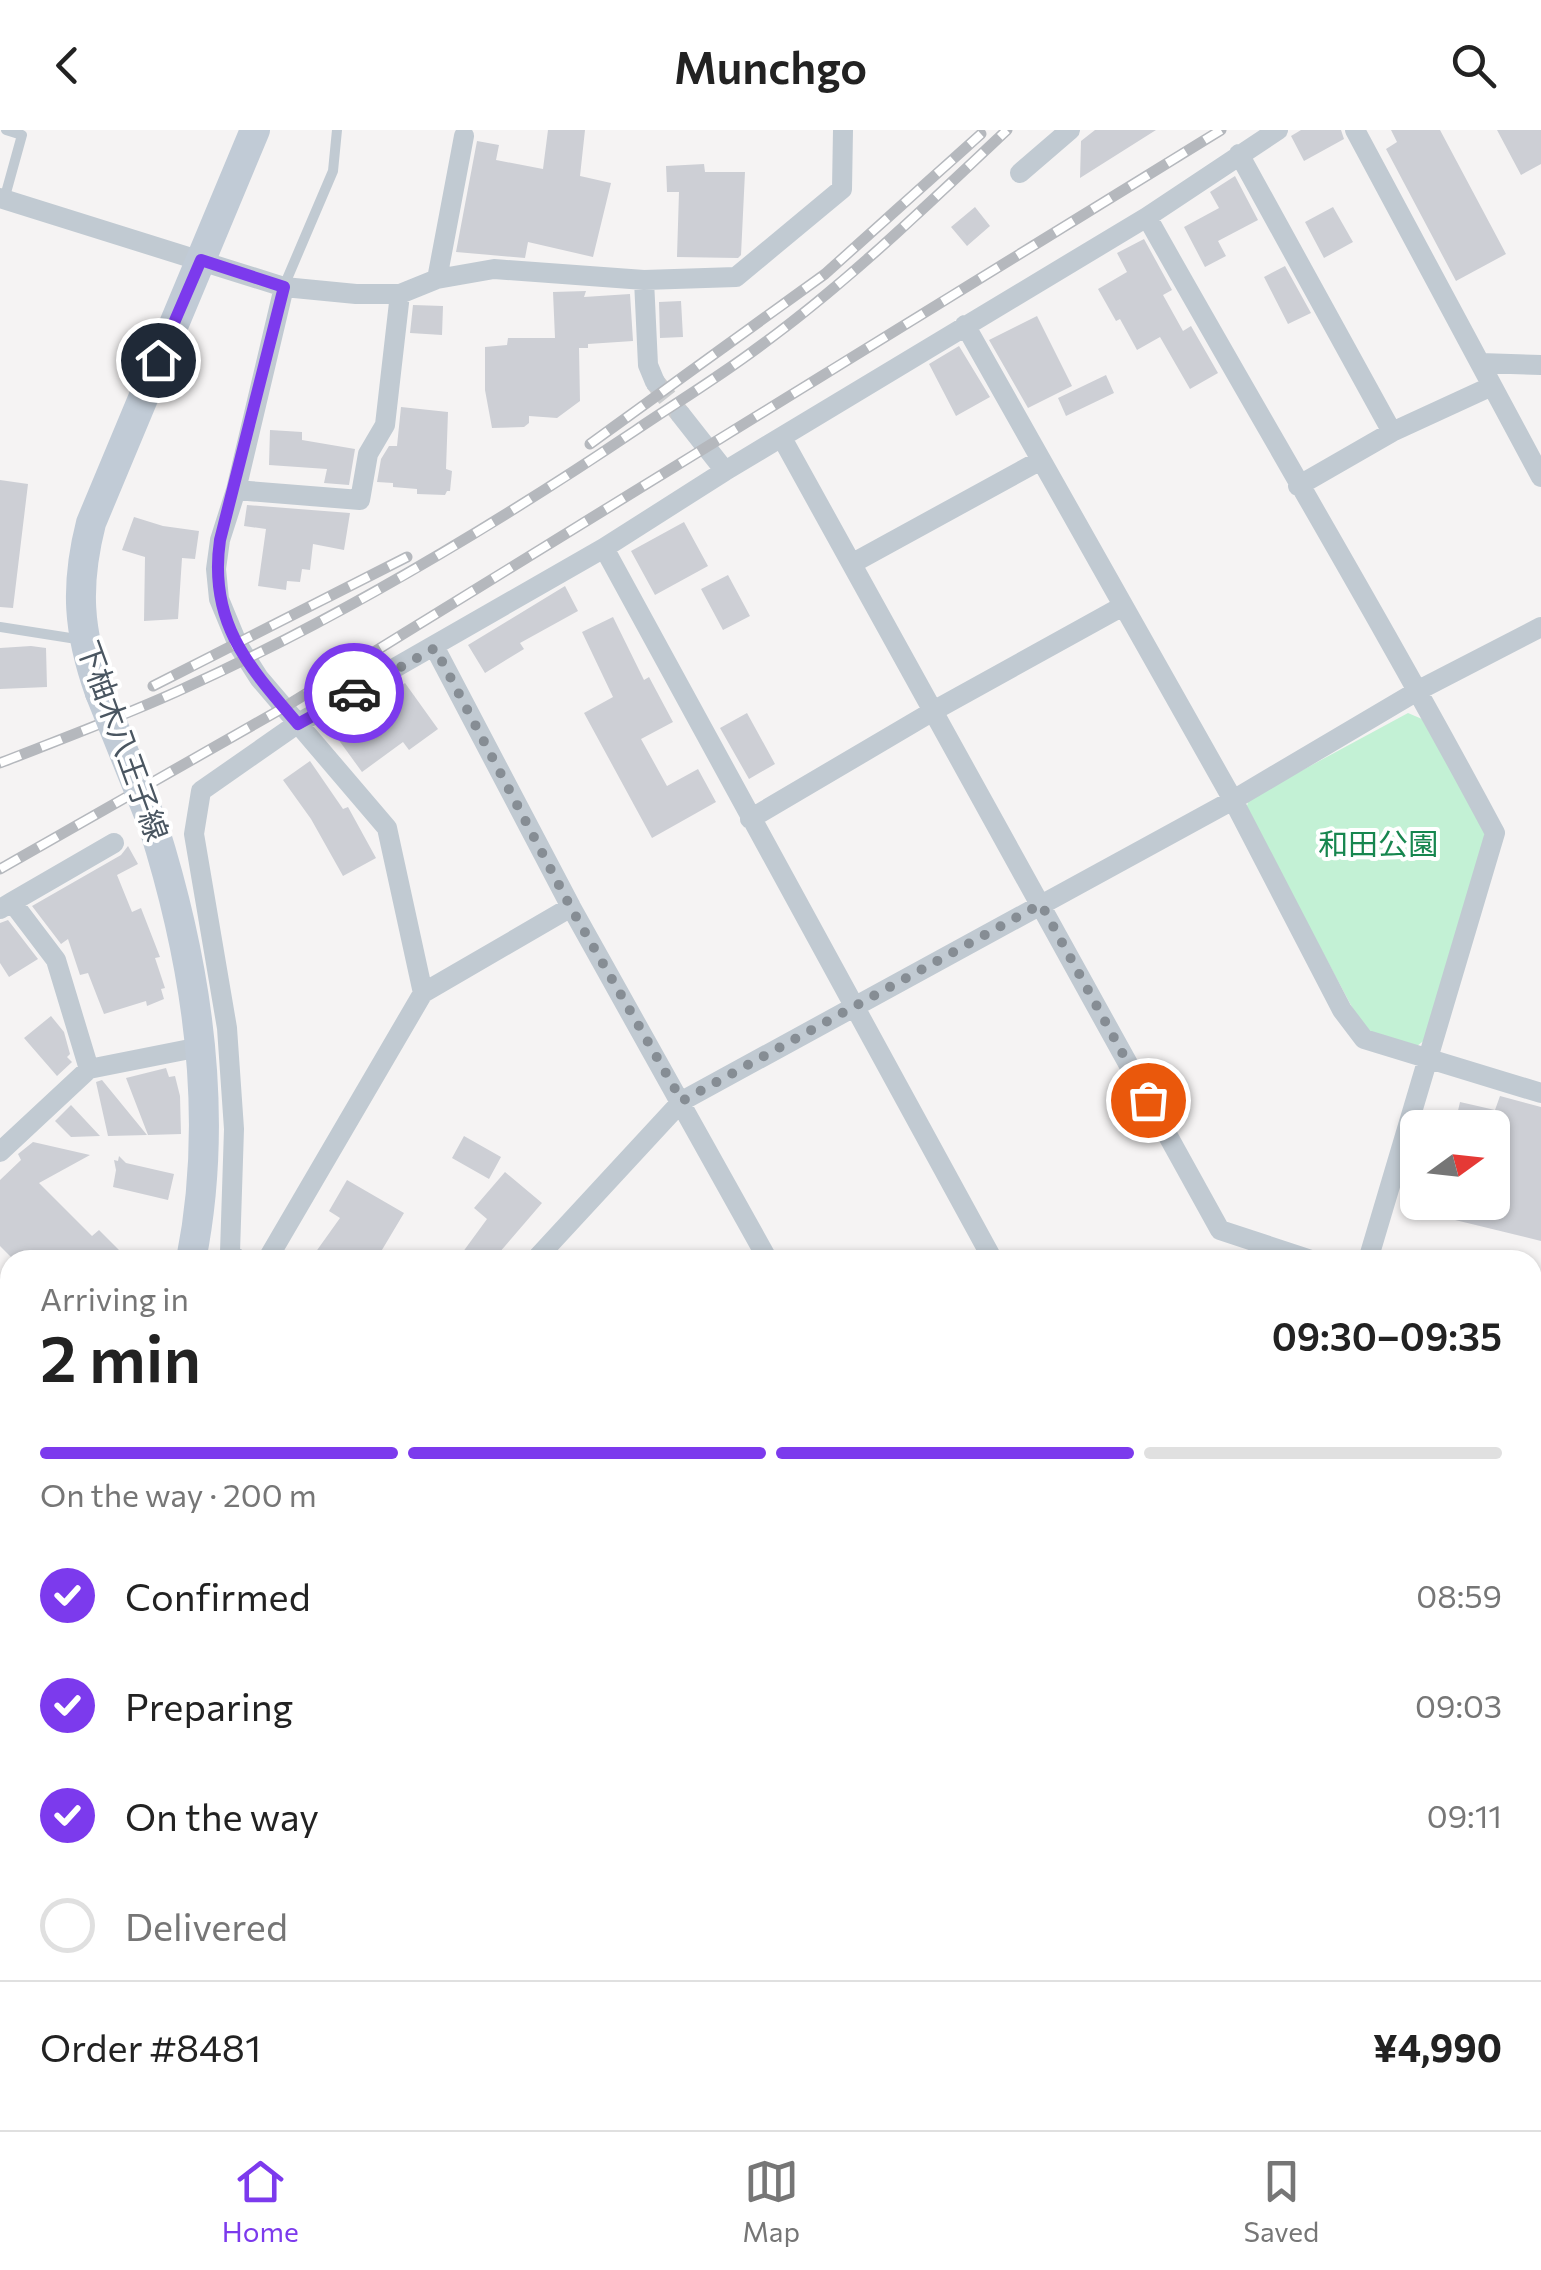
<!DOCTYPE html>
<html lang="en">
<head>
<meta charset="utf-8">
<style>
	:root { --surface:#fff; --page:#f2f2f2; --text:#222; --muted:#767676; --line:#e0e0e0; --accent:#7c3aed }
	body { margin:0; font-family:Commissioner,"Noto Sans JP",sans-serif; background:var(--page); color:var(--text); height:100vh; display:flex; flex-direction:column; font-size:38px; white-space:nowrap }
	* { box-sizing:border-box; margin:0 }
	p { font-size:32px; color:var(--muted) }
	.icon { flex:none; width:55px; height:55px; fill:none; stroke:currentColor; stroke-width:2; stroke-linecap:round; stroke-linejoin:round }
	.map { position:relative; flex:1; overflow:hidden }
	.drawer { position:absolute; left:0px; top:1120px; width:1542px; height:880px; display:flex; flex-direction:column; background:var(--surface); border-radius:30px 30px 0 0; box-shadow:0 2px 8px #0004 }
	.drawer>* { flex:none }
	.needle { width:65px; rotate:75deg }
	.tools { position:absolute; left:1400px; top:980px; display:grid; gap:20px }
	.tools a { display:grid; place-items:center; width:110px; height:110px; border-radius:15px; background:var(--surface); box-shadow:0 2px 8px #0004; font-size:50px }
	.pin { position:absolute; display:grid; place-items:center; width:85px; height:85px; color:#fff; margin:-42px; border:5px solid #fff; border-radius:50%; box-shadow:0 2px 10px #0007 }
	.courier { position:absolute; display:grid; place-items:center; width:100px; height:100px; margin:-50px; border:8px solid #7c3aed; border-radius:50%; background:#fff; color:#222; box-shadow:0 2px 12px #0007 }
	.overview em { font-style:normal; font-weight:600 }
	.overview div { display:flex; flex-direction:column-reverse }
	.overview { display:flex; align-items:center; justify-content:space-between; height:170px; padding:0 40px }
	h1 { font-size:65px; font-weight:600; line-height:75px }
	.bar { display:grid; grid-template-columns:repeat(4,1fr); gap:15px 10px; align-content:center; height:120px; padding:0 40px }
	.bar i { height:12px; border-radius:8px; background:var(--line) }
	.bar .active { background:var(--accent) }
	.bar p { grid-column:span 4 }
	.line { display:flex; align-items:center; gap:25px; padding:0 40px; border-top:2px solid var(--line) }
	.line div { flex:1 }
	ol { padding:0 40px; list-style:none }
	li { display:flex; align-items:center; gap:30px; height:110px }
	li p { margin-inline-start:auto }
	li .icon { padding:10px; border-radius:50%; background:var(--accent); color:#fff; stroke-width:4 }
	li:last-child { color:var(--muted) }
	li i { width:55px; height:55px; border:5px solid var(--line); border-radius:50% }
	header { display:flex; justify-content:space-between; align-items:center; height:130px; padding:0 40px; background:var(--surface); font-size:45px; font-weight:600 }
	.tab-bar { display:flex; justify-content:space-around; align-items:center; height:140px; border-top:2px solid var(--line); background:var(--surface); font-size:28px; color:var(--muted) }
	.tab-bar a { display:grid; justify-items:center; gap:5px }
	.tab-bar .active { color:var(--accent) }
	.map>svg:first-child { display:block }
	.green { fill:#c3f1d5 }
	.building { fill:#cdcfd5 }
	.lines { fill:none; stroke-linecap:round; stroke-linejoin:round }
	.street-tunnel { stroke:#caccce; stroke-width:20; stroke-dasharray:20 10; stroke-linecap:butt }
	.highway-casing { stroke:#7690ad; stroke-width:42 }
	.lane { stroke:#c1cad2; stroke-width:10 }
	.street { stroke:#c1cad2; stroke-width:20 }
	.secondary { stroke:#c1cbd6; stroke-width:30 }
	.highway { stroke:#8ba5c1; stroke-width:40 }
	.rail-casing { stroke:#b5b8bd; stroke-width:11 }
	.rail { stroke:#fff; stroke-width:8; stroke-dasharray:22; stroke-linecap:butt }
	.secondary-bridge { stroke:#c1cbd6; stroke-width:30 }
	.done { stroke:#868d94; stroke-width:10; stroke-dasharray:0 18 }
	.route { stroke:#7c3aed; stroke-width:12 }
	.labels { text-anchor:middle; stroke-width:8; stroke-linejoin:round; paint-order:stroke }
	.street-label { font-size:30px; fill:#4a5661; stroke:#fff }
	.park-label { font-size:30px; fill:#17864f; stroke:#fff }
</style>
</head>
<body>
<header><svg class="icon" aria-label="back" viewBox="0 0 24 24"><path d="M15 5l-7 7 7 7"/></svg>Munchgo<svg class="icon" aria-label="search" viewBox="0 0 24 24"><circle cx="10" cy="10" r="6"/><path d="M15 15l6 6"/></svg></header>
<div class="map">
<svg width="1541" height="2000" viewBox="0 0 1541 2000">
	<rect width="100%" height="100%" fill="#f5f3f3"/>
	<path class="green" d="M1408,583L1422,589L1485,700V709L1426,909L1417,916L1368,907L1246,679L1249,669Z
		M630,1990H831L833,2000H623Z"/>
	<path class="building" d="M548,0H585L580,46L611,53L593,127L528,112L525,128L456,122L477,11L499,15L496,30L543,39Z
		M1095,0H1156L1080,48L1081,11Z
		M1301,0H1341L1344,9L1304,31L1291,6Z
		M1391,0H1440L1506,124L1456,151L1386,19L1397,12Z
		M1497,0H1541V34L1521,45Z
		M704,34L705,42H745L741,125L738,128L677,127L679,62H667L666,36Z
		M1235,46L1258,90L1218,111L1226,126L1205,137L1184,97L1219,78L1210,62Z
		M975,77L990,96L967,116L951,97Z
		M1333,77L1353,112L1324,128L1305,92Z
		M1144,109L1172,160L1163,165L1183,201L1191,196L1218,243L1190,259L1160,207L1137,220L1120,189L1116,191L1098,159L1127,142L1117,123Z
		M1285,136L1311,183L1288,194L1264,147Z
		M586,161L584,167L630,164L633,211L588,214V218H579L580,271L557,288L529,286V293L524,297L492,298L485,260V217L507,215L508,208H555L553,162Z
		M681,171L683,207L660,208L659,172Z
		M413,175L443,176L442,205L410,203Z
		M1037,186L1072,256L1028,278L989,210Z
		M959,216L990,267L956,286L929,234Z
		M1106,245L1114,263L1066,286L1058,268Z
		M401,277L448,282L446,339L452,341L450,361H447L445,365L417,364V359L393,357V353L377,352L381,329L389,316H397Z
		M270,300L302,302V310L355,319L349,355L324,353L327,339L269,335Z
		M0,350L28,354L13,478L0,477Z
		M247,375L350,383L344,420L313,414L310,440L302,439L300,452L287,451L286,460L258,456L266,399L244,396Z
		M134,387L163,396L199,401L195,429L182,428L178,489L144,491L145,427L122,420Z
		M684,392L708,436L655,465L631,421Z
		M728,445L750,486L723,500L701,459Z
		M565,456L578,481L520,513L524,519L485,543L468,515Z
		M613,487L644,550L649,547L673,592L641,609L667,656L698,639L716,672L652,708L584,583L613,567L582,502Z
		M31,516L46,518L47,557L0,559V518Z
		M405,553L438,599L409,620L403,612L362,642L330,598L356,579L361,585Z
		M747,583L775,634L749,649L720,598Z
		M310,631L343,679L348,677L376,728L343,746L311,689L283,650Z
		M128,716L138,734L117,745L132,782L141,778L160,827L155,828L165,858L161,859L164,869L147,876L146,871L104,884L88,843L80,845L68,809L61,814L32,776L121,725Z
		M8,790L38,829L9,847L0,833V793Z
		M51,886L64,902L70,924L67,927L72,932L57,946L24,908Z
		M166,938L169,947L175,946L180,966L181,1004L148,1005L126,948Z
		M102,950L147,1005L108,1006L96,952Z
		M1500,966L1541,977V1111L1414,1080L1415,1072H1492V998H1454L1460,972L1495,980Z
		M71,975L100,1006L71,1007L55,991Z
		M464,1006L501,1027L489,1049L452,1028Z
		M33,1012L90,1025L39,1053L92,1106L99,1100L129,1130H14L0,1116V1050L21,1030L18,1024Z
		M119,1026L126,1033L174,1044L168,1070L113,1057L116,1040L114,1030L118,1031Z
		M505,1042L542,1073L493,1130H457L487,1089L474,1078Z
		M347,1050L404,1083L376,1130H310L340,1088L329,1081Z"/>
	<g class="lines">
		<path class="street-tunnel" d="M655,252L681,285"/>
		<defs>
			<path id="highway" d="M1532,1454L1541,1457
				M1532,1494L1541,1497
				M0,1834L10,1830
				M0,1879L10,1874"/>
		</defs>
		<use href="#highway" class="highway-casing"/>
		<path class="lane" d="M4,70L22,5L6,0
			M284,156L333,41L337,0
			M0,497L83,510"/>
		<path class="street" d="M1355,0L1541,347
			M1239,24L1392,302
			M1020,43L1070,0
			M0,68L284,157L356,164H400L437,149L494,139L644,150L736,147L842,59L843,0
			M1147,87C1262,292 1384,495 1495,703L1368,1130
			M437,149L464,6
			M644,150L648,235L655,252
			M284,157L236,360L220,410L216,439L219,469L238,515L259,548L387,698L423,863
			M965,195L1233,670L1342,880L1364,909L1541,963
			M1480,233L1541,235
			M681,285L725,341
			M782,308L1220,1100L1311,1130
			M1298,356L1392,302L1492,256
			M236,360L360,370L368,324L385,295L400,164
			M604,418L993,1130
			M853,433L1041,330
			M435,518L571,777L768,1130
			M750,689L935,580L1123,476
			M12,772L114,713
			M0,779L12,772L56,830L89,939
			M0,1022L89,939L200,917
			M238,1130L230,1122L234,999L227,898L194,704L201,661L297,594L604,418L725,341L1147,87L1278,0
			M267,1130L423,863L571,777
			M535,1130L682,971L1233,670L1419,560L1541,497
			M0,1166L10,1184
			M1532,1220L1541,1190
			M0,1352L10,1368
			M0,1790L10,1809
			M1532,1914L1541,1886
			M64,1990L66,2000
			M610,1990L612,2000
			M841,1990L843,2000
			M1066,1990L1068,2000
			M1226,1990L1279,2000
			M1326,2000L1328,1990
			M1507,2000L1510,1990"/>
		<path class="secondary" d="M100,563C78,501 75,456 91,393L255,0
			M153,695C197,834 220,985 191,1130
			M0,1465L10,1452
			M294,1990L296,2000
			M354,1990L357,2000"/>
		<use href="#highway" class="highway"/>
		<defs>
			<path id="rail" d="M590,314L825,144L981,4
				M153,556L407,427
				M0,633C59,610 118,588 176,562C337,490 490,398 636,300C676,273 717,248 756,219C846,154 926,76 1007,0
				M0,739L283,578L1221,0
				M1532,1449L1541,1419
				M1532,1505L1541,1477
				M1387,2000L1390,1990"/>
		</defs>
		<use href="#rail" class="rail-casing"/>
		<use href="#rail" class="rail"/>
		<path class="secondary-bridge" d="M100,563L153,695"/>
	</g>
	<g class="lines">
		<path class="done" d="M354,563L435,518L571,778L682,971L1041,774L1148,970"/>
		<path class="route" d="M158,230L201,130L284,157L220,410C208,492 248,536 298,594L354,563"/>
	</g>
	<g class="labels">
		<g class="street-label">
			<text transform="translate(122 611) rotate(70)" y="10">下柚木八王子線</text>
		</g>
		<g class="park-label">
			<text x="1378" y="725">和田公園</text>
		</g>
	</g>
</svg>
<div class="tools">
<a><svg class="needle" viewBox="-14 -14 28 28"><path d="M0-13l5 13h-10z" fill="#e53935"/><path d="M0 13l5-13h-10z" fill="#767676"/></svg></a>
</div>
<div class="pin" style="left:1148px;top:970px;background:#ea580c"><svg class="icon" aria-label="bag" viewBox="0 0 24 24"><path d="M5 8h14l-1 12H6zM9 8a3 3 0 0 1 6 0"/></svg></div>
<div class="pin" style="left:158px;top:230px;background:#1f2937"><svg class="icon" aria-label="home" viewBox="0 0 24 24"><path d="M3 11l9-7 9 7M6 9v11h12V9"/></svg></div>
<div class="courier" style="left:354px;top:563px"><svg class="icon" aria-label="car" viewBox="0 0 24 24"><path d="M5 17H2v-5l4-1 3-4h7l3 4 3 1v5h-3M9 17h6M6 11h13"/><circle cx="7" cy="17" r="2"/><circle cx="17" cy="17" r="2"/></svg></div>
<section class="drawer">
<div class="overview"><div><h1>2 min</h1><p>Arriving in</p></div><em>09:30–09:35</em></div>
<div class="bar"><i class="active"></i><i class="active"></i><i class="active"></i><i></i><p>On the way · 200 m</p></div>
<ol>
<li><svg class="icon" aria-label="check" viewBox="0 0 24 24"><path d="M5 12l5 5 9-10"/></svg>Confirmed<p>08:59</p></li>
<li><svg class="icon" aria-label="check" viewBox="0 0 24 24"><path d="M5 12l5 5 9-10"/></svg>Preparing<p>09:03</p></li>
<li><svg class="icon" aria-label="check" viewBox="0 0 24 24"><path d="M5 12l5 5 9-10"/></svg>On the way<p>09:11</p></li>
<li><i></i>Delivered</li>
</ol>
<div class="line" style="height:130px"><div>Order #8481</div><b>¥4,990</b></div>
</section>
</div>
<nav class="tab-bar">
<a class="active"><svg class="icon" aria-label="home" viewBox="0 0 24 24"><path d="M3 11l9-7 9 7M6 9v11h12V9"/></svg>Home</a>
<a><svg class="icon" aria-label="map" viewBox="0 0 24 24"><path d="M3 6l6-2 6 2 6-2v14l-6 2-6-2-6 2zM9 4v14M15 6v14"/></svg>Map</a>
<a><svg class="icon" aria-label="saved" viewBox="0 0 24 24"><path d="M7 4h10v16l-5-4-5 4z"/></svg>Saved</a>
</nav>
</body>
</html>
